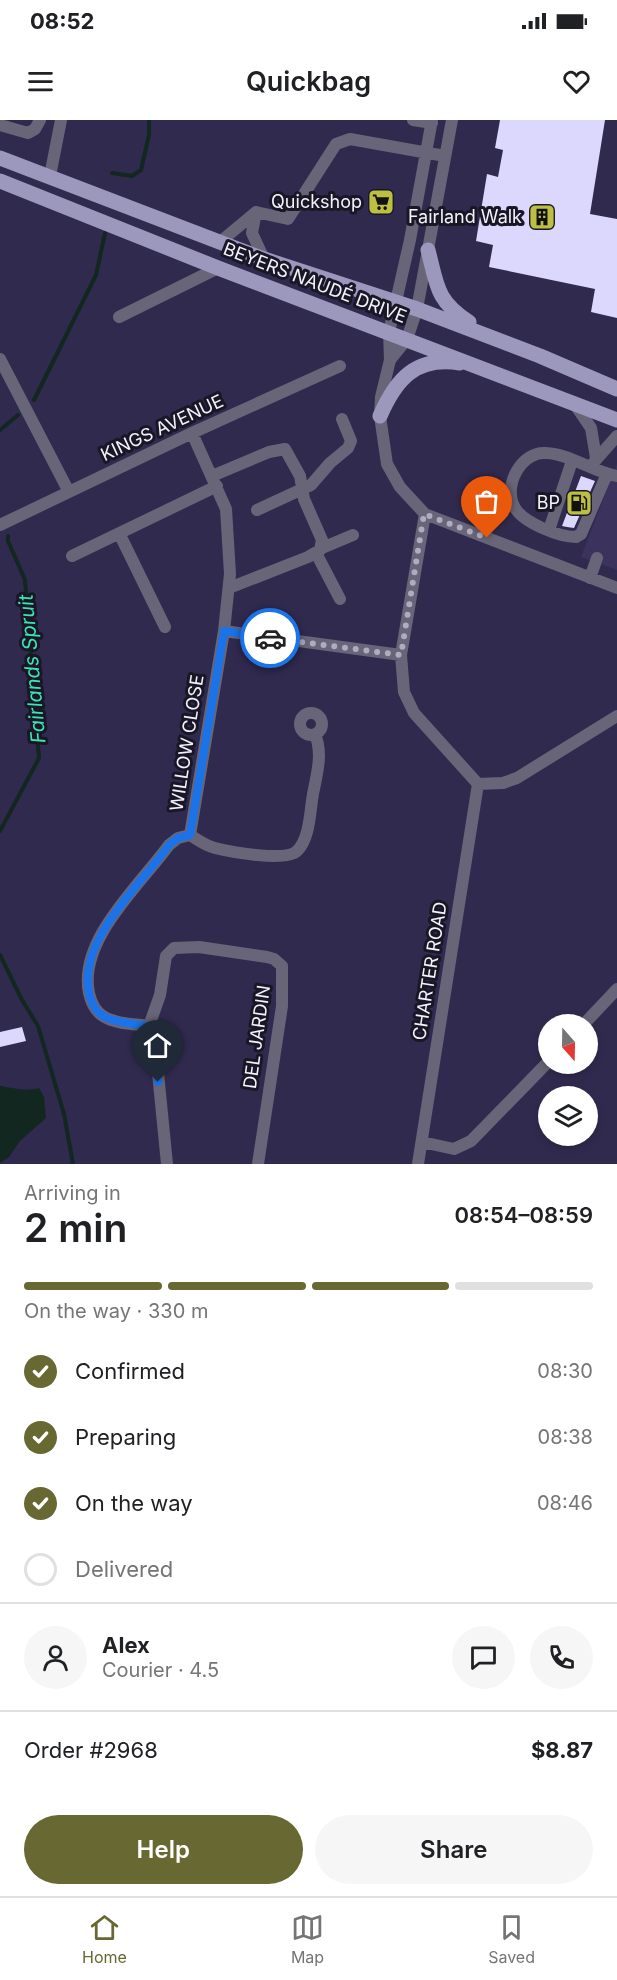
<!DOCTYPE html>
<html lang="en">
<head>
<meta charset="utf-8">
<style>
	:root { --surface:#fff; --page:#f6f6f6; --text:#202124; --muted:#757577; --line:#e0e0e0; --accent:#676832 }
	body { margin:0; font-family:Inter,sans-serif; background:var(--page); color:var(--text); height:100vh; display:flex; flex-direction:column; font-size:22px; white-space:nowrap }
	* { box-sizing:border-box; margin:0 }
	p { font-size:20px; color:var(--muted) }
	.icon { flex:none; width:33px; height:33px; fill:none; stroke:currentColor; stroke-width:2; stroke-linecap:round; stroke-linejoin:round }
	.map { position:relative; height:1044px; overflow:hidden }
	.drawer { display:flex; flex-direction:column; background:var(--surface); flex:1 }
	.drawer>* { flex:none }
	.needle { width:39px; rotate:160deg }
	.buttons { position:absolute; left:538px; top:894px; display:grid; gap:12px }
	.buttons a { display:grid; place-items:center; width:60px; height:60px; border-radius:50%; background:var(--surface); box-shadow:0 3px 9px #0003; font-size:30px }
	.pin { position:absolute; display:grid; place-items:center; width:51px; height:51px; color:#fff; margin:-62px -26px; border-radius:50% 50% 50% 0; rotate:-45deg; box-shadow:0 0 6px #0007 }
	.pin .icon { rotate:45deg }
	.courier { position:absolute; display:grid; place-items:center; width:60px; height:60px; margin:-30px; border:4px solid #1a73e8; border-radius:50%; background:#fff; color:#222; box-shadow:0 2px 8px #0007 }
	.summary em { font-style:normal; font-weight:600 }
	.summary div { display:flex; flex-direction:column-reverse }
	.summary { display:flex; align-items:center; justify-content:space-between; height:102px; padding:0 24px }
	h1 { font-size:39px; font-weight:600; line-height:45px }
	.bar { display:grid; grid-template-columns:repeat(4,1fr); gap:9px 6px; align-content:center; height:72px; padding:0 24px }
	.bar i { height:8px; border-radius:4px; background:var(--line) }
	.bar .current { background:var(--accent) }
	.bar p { grid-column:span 4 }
	.line { display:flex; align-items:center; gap:15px; padding:0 24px; border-top:2px solid var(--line) }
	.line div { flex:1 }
	.round { display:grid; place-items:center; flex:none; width:63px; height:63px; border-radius:32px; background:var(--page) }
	ol { padding:0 24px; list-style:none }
	li { display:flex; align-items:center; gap:18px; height:66px }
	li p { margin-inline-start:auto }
	li .icon { padding:6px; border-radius:50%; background:var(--accent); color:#fff; stroke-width:4 }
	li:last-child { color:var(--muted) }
	li i { width:33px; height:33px; border:3px solid var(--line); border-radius:50% }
	.action { display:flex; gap:12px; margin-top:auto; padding:12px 24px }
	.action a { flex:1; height:69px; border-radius:36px; background:var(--accent); color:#fff; font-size:24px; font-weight:600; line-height:69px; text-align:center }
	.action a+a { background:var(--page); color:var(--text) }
	.status { display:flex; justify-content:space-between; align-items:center; height:42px; padding:0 30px; background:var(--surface); direction:ltr }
	.status svg { height:16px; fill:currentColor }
	header { display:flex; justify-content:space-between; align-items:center; height:78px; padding:0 24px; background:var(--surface); font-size:27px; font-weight:600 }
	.dock { display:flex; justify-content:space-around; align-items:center; height:84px; border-top:2px solid var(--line); background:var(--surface); font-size:16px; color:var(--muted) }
	.dock a { display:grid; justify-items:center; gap:3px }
	.dock .current { color:var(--accent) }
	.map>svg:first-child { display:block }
	.built { fill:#3b335d }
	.water { fill:#11271f }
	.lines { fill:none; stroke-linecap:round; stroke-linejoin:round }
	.stream { stroke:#11271f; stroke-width:4 }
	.building { fill:#dbd7fd }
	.minor { stroke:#676577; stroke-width:12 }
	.major { stroke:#9c98bd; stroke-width:15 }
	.done { stroke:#afacbf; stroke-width:6; stroke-dasharray:0 10.8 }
	.route { stroke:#1a73e8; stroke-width:8 }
	.labels { text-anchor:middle; stroke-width:6; stroke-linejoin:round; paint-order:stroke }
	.poi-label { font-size:18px; fill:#f3f2fb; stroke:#191626; text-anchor:end }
	.street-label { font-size:18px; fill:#f3f2fb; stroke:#191626 }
	.water-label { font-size:20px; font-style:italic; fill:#3be4b7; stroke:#191626 }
</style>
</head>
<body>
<div class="status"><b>08:52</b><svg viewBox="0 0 49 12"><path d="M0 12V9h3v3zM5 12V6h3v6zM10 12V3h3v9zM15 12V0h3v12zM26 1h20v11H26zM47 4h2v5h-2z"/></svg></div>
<header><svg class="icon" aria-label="menu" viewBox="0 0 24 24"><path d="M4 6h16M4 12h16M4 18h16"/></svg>Quickbag<svg class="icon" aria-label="heart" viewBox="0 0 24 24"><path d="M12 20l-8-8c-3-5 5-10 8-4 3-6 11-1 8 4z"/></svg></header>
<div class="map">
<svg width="617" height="1044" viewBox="0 0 617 1044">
	<rect width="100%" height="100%" fill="#312a4f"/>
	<path class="built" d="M617,344V450L581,437Z"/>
	<path class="water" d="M0,966C14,968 25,972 39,968L44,977L46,998L20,1021L9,1037L0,1043Z"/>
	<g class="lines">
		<path class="stream" d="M112,53L132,56L141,50L149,15V0
			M34,280L96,155L105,113
			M0,310L18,295
			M0,711L39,638L25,460L8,421V416
			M0,835L22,880L38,906L64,994L73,1044"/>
	</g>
	<path class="building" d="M500,0H605L590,94L617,99V198L591,192L595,169L489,147L493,125L476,121L487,54L498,57L503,30L495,28Z
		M581,356L595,361L574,408L567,407L562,406Z
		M22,907L26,921L0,927V912Z"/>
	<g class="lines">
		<path class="minor" d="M413,0L432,3
			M432,0L410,120L389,212L390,240L381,277L380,296L387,344L400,367L425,394L617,468
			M0,5L28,13L35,9L40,0
			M50,56L61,0
			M256,92L252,113L264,139
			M220,122L256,92L288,99L336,24L350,19L445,36
			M119,197L218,148
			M0,239L69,372
			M390,240L407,219L417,189L452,0
			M576,286L591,308L596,338
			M594,342L617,316
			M607,354L581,414L576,417C559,417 524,403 515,388C502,367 521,331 546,333C570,334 593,352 617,356
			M212,356L269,332L285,329L300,356L304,379L322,420L320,430L308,437L229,468
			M257,390L311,365L330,343L348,328L351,321L342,299
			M425,394L401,535L404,572L414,593L478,664
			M0,405L192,313L340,246
			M549,410L572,341
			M120,415L165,507
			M322,428L353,415
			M316,433L340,479
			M72,436L217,366
			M590,458L597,438
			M224,511L401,535
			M300 604a11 11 0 1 1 22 0a11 11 0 1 1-22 0Z
			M478,664L503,663L517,658L617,596
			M190,715L224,511L230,454L226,389L192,313
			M190,715C198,720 206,726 215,728C231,732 286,742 297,731C310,719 310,690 313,674C317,653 323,634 315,614
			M584,904L617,869
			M149,906L160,875L166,836L174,828L199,827L267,837L274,839L282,846V886L258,1044
			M149,906C135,904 115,904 103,896C95,891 91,882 89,873C78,820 140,765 169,725L178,718L190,715
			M149,906L157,943L167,1044
			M422,1022L454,1029L471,1021L549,941
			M418,1044L478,664"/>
		<path class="major" d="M0,38L264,139L417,189L540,236L617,269
			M0,61L218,148L617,300
			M428,130C437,165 436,181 469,202
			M380,296C396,259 416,236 460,243"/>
	</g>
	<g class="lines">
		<path class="done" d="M270,518L401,535L424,394L487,418"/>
		<path class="route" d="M158,962L157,943L149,906C135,904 116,903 103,896C95,891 91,882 89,873C78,819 141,765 169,725L178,718L190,715L224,511L270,518"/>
	</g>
	<defs>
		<symbol id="supermarket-square" viewBox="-11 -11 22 22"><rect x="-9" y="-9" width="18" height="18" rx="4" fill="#bdbf43" stroke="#191626"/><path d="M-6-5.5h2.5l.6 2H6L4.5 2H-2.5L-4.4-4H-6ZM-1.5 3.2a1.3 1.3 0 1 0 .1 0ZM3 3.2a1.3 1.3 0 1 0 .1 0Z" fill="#111"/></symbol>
		<symbol id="building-square" viewBox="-11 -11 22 22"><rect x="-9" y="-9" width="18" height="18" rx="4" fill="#bdbf43" stroke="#191626"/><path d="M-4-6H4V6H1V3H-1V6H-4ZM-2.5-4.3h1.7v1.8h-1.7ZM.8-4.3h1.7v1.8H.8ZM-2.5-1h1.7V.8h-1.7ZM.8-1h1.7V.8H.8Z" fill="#111"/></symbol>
		<symbol id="fuel-square" viewBox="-11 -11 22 22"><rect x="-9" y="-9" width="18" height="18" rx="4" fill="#bdbf43" stroke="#191626"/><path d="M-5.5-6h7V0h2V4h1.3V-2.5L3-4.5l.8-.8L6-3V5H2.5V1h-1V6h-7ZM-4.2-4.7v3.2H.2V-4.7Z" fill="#111"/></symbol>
	</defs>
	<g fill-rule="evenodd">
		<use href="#supermarket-square" x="366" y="67" width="30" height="30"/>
		<use href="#building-square" x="527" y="82" width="30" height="30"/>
		<use href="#fuel-square" x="564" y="368" width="30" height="30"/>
	</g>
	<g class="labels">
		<g class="poi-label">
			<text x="362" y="88">Quickshop</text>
			<text x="522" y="103">Fairland Walk</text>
			<text x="560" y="389">BP</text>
		</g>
		<g class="street-label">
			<text transform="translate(315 163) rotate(21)" y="6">BEYERS NAUDÉ DRIVE</text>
			<text transform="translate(162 308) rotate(-25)" y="6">KINGS AVENUE</text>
			<text transform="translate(187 623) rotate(-81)" y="6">WILLOW CLOSE</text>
			<text transform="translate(430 851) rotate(-81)" y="6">CHARTER ROAD</text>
			<text transform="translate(257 917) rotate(-82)" y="6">DEL JARDIN</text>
		</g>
		<g class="water-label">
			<text transform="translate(32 549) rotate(-95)" y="7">Fairlands Spruit</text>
		</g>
	</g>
</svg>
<div class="buttons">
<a><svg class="needle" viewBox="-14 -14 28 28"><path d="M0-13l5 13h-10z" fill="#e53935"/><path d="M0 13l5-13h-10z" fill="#757577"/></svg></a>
<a><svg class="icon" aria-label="layers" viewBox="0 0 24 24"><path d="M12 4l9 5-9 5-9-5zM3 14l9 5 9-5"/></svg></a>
</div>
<div class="pin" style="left:487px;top:418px;background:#ea580c"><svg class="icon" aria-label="bag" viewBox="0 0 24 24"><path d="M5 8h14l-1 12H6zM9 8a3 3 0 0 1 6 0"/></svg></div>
<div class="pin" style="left:158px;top:962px;background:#1f2937"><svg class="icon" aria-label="home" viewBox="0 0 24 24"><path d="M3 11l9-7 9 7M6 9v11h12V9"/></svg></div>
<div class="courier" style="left:270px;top:518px"><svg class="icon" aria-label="car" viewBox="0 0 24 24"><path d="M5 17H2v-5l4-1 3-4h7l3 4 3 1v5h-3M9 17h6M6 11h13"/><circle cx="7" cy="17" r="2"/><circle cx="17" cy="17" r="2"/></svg></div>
</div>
<section class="drawer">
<div class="summary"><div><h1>2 min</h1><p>Arriving in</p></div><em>08:54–08:59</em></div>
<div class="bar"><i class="current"></i><i class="current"></i><i class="current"></i><i></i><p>On the way · 330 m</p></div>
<ol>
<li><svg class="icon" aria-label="check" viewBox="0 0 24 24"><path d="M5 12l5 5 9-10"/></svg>Confirmed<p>08:30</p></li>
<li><svg class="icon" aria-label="check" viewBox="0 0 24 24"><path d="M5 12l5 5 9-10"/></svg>Preparing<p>08:38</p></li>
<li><svg class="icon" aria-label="check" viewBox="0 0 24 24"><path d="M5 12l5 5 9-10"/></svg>On the way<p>08:46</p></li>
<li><i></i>Delivered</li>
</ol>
<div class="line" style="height:108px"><a class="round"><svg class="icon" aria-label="person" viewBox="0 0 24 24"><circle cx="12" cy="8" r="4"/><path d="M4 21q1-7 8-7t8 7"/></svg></a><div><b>Alex</b><p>Courier · 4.5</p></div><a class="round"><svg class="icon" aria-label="chat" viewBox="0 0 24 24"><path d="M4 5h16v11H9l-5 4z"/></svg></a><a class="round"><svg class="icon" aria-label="phone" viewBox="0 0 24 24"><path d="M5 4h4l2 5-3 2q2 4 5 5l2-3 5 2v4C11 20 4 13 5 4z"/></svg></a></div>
<div class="line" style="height:78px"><div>Order #2968</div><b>$8.87</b></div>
<div class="action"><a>Help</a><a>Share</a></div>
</section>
<nav class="dock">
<a class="current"><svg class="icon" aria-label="home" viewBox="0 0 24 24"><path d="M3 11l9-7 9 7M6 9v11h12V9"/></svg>Home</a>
<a><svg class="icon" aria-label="map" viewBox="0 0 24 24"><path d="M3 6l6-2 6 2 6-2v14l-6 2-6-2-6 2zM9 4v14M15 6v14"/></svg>Map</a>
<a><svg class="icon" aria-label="saved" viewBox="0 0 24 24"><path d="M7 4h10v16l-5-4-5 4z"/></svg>Saved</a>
</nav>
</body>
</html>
